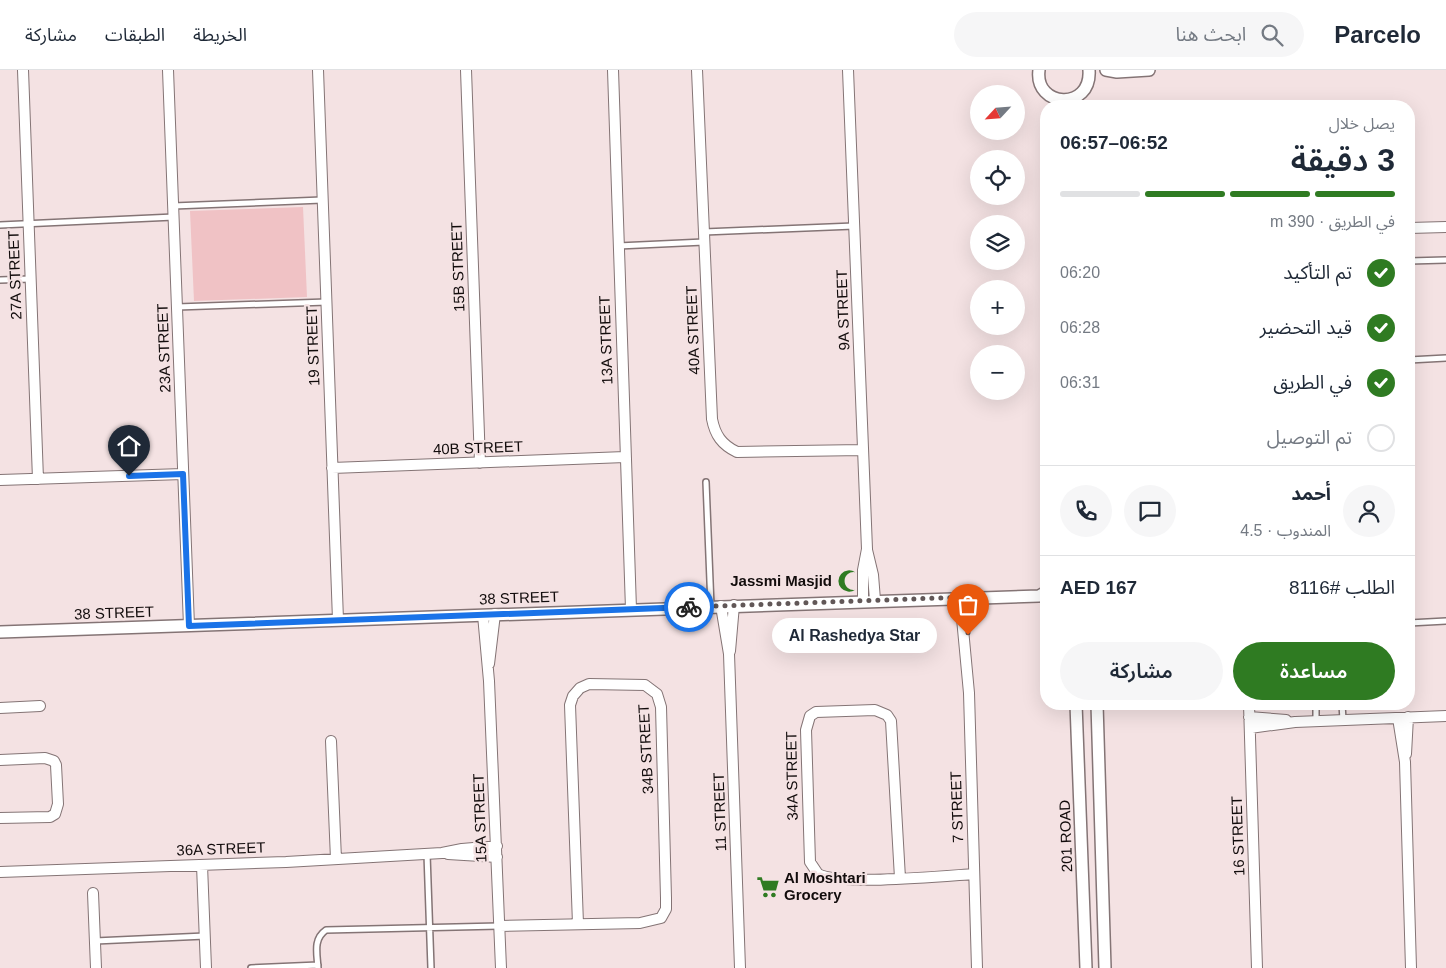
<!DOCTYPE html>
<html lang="ar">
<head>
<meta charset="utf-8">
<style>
	:root { --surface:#fff; --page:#f6f6f7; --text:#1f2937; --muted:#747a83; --line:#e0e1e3; --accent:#2f7b22 }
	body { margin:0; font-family:Arial,"Noto Sans Arabic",sans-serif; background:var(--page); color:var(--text); direction:rtl; height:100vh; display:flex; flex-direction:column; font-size:19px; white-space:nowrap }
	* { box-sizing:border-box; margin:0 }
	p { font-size:16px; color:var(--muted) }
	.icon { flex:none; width:28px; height:28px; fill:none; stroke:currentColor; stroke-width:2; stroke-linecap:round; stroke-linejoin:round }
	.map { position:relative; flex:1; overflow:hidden; direction:ltr }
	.sheet { position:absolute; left:1040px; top:30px; width:375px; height:610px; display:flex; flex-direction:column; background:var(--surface); border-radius:20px; box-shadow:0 5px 20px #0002; direction:rtl }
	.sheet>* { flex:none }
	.needle { width:32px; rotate:244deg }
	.fabs { position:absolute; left:970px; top:15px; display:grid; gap:10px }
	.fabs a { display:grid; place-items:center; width:55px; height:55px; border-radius:50%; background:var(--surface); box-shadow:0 5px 20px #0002; font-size:25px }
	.pin { position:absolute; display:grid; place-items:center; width:42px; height:42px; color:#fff; margin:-51px -21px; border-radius:50% 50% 50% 0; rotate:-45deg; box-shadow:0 0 5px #0007 }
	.pin .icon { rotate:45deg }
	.courier { position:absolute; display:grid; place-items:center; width:50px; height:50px; margin:-25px; border:4px solid #1a73e8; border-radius:50%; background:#fff; color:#222; box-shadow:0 1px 6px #0007 }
	.bubble { position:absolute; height:35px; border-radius:18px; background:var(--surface); box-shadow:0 5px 20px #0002; font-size:16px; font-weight:600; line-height:35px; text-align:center; direction:rtl }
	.overview em { font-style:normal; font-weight:600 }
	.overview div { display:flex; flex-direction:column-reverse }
	.overview { display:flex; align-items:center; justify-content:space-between; height:85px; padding:0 20px }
	h1 { font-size:32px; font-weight:600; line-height:38px }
	.bar { display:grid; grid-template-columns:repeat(4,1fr); gap:8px 5px; align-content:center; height:60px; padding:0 20px }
	.bar i { height:6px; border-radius:4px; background:var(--line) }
	.bar .active { background:var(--accent) }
	.bar p { grid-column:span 4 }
	.line { display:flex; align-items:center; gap:12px; padding:0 20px; border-top:1px solid var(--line) }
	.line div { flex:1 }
	.round { display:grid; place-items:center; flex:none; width:52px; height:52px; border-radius:26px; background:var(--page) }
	ol { padding:0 20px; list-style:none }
	li { display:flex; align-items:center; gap:15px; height:55px }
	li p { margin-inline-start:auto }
	li .icon { padding:5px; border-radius:50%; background:var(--accent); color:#fff; stroke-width:4 }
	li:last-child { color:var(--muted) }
	li i { width:28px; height:28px; border:2px solid var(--line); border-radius:50% }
	.cta { display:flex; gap:10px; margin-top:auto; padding:10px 20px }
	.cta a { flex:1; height:58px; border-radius:30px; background:var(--accent); color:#fff; font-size:20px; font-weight:600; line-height:58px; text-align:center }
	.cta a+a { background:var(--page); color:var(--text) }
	header { display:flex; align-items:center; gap:30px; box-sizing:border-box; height:70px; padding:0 25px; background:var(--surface); border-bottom:1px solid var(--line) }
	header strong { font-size:24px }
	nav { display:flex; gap:28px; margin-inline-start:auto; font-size:18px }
	.search { width:350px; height:45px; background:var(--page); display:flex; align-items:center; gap:12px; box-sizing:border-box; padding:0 18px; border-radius:28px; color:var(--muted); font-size:19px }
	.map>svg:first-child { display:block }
	.green { fill:#f0c2c5 }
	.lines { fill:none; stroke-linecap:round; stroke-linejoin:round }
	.service-casing { stroke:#847475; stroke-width:8 }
	.minor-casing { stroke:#847475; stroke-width:12 }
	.tertiary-casing { stroke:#847475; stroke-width:14 }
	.service { stroke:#fff; stroke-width:5 }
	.minor { stroke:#fff; stroke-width:10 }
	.tertiary { stroke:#fff; stroke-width:11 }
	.done { stroke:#615757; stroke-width:5; stroke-dasharray:0 9 }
	.route { stroke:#1a73e8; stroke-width:6 }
	.labels { text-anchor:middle; stroke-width:5; stroke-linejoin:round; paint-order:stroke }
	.street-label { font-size:15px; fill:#120c0c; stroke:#f4e2e3 }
	.poi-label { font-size:15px; font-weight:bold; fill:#120c0c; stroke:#f4e2e3; text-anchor:end }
</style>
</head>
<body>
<header>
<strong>Parcelo</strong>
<div class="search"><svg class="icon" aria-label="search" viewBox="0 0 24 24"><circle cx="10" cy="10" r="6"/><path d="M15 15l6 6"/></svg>ابحث هنا</div>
<nav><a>الخريطة</a><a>الطبقات</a><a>مشاركة</a></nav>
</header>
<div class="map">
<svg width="1446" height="898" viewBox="0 0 1446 898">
	<rect width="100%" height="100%" fill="#f4e2e3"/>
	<path class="green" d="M303,137L307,227L194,231L190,141Z"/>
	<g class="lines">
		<defs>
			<path id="service" d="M173,136L322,130
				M0,155L174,147
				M704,162L854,156
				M618,176L704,172
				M1409,191L1446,190
				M0,210L30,209
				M177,237L327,232
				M1409,290L1446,288
				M706,412L711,536
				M1409,553L1446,551
				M1316,634V651
				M1342,634L1343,650
				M427,784L431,898
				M95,871L205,866
				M251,898L318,895
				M318,898C317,883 313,869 326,860L499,856"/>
			<path id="minor" d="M23,0L38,409
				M168,0L189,556
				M318,0L338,550
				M466,0L480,393
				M613,0L631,539
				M697,0L712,349C715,365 722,375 737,382L863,380
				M848,0L867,479L863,500V531
				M1409,158L1446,157
				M332,398L625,387
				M0,410L183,404
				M867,480L873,505L875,530
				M960,527L969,623L977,898
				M968,527L969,554
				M721,536L729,584L740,898
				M483,545L489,611L501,898
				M730,581L734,535
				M489,594L495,544
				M1249,634L1257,898
				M0,638L40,636
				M1249,647L1286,650
				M1398,648L1405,692L1411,898
				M1250,658L1295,652L1446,646
				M331,671L336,789
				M1406,684L1408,647
				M0,690L45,688L54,691L56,695L58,734L55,744L50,747L0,748
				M448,784L497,787
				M202,795L206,898
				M0,802L286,792L442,783L462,779L497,776
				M900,808L891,651L887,645L875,640L816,642L810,646L806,660L810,792L818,804C840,816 944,806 974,804
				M93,823L96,898
				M500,856L640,853L661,848L666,839V828L661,637L657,624L645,615L589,614L580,618L573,626L570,635L578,854"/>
			<path id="tertiary" d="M1039,0C1034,38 1092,41 1089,0
				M1106,0L1117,2L1149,0
				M0,562L1039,526L1046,522
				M1076,634L1086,898
				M1097,634L1105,898"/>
		</defs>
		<use href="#service" class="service-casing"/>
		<use href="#minor" class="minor-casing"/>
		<use href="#tertiary" class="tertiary-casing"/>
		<use href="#service" class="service"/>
		<use href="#minor" class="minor"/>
		<use href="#tertiary" class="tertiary"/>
	</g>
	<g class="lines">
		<path class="done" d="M689,537L968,527V565"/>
		<path class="route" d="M129,406L183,404L189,556L689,537"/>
	</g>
	<defs>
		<symbol id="mosque-bare" viewBox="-9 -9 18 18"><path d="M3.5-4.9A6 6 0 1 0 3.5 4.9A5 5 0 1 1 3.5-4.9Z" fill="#2f7b22" stroke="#f4e2e3" stroke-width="2.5" paint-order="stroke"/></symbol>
		<symbol id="supermarket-bare" viewBox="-9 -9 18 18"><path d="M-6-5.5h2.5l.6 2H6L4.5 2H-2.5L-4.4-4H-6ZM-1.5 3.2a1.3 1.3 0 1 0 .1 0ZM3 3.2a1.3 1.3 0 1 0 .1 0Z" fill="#2f7b22" stroke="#f4e2e3" stroke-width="2.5" paint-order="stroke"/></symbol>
	</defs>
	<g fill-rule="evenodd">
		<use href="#mosque-bare" x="833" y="495" width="32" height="32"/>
		<use href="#supermarket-bare" x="752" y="801" width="32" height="32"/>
	</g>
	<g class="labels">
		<g class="street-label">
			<text transform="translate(458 197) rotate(-92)" y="5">15B STREET</text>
			<text transform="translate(15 205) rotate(-92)" y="5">27A STREET</text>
			<text transform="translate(843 240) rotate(-92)" y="5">9A STREET</text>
			<text transform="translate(693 260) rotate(-92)" y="5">40A STREET</text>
			<text transform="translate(606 270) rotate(-92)" y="5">13A STREET</text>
			<text transform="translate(313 276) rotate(-92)" y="5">19 STREET</text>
			<text transform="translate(164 278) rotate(-92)" y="5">23A STREET</text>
			<text transform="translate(478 378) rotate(-2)" y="5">40B STREET</text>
			<text transform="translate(519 528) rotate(-2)" y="5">38 STREET</text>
			<text transform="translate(114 543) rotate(-2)" y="5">38 STREET</text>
			<text transform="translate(646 679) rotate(-93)" y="5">34B STREET</text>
			<text transform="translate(792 706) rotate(-91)" y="5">34A STREET</text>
			<text transform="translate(957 737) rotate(-92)" y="5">7 STREET</text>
			<text transform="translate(720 742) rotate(-92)" y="5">11 STREET</text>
			<text transform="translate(480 748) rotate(-92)" y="5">15A STREET</text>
			<text transform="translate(1066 766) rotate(-92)" y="5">201 ROAD</text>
			<text transform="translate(1238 766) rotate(-92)" y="5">16 STREET</text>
			<text transform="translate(221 779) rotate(-2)" y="5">36A STREET</text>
		</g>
		<g class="poi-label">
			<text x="832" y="516">Jassmi Masjid</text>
			<text x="784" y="813" text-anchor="start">Al Moshtari<tspan x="784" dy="17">Grocery</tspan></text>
		</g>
	</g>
</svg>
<div class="fabs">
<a><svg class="needle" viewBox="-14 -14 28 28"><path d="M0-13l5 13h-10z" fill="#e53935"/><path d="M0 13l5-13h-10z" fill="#747a83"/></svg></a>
<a><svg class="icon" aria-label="locate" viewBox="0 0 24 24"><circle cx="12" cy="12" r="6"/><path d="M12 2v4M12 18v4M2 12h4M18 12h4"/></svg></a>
<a><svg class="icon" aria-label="layers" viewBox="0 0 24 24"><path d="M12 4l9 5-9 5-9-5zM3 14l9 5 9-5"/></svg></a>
<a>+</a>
<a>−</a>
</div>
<div class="pin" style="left:968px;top:565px;background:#ea580c"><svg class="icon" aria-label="bag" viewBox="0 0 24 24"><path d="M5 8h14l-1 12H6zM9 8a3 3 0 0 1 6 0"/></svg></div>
<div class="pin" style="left:129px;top:406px;background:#1f2937"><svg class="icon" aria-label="home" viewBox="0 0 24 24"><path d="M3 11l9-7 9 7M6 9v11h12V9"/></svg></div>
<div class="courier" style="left:689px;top:537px"><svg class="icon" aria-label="bike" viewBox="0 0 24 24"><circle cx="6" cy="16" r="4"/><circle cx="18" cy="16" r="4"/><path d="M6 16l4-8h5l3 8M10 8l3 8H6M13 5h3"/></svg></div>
<div class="bubble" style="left:772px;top:548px;width:165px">Al Rashedya Star</div>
<section class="sheet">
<div class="overview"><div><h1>3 دقيقة</h1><p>يصل خلال</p></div><em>06:52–06:57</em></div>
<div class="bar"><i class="active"></i><i class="active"></i><i class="active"></i><i></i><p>في الطريق · 390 m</p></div>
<ol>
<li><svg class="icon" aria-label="check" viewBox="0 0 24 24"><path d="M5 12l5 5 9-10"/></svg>تم التأكيد<p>06:20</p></li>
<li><svg class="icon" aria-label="check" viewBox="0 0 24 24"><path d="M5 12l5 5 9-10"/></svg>قيد التحضير<p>06:28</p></li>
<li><svg class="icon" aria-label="check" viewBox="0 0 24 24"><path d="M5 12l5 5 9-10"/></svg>في الطريق<p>06:31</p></li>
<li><i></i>تم التوصيل</li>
</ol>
<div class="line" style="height:90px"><a class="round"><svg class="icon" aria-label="person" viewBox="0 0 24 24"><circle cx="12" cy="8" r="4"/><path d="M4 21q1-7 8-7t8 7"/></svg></a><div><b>أحمد</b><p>المندوب · 4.5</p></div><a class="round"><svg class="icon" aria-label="chat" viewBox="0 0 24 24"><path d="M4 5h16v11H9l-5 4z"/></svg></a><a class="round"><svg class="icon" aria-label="phone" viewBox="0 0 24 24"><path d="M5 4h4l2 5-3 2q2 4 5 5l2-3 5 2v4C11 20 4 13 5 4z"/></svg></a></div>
<div class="line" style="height:65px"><div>الطلب #8116</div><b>AED 167</b></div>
<div class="cta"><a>مساعدة</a><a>مشاركة</a></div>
</section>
</div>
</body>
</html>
